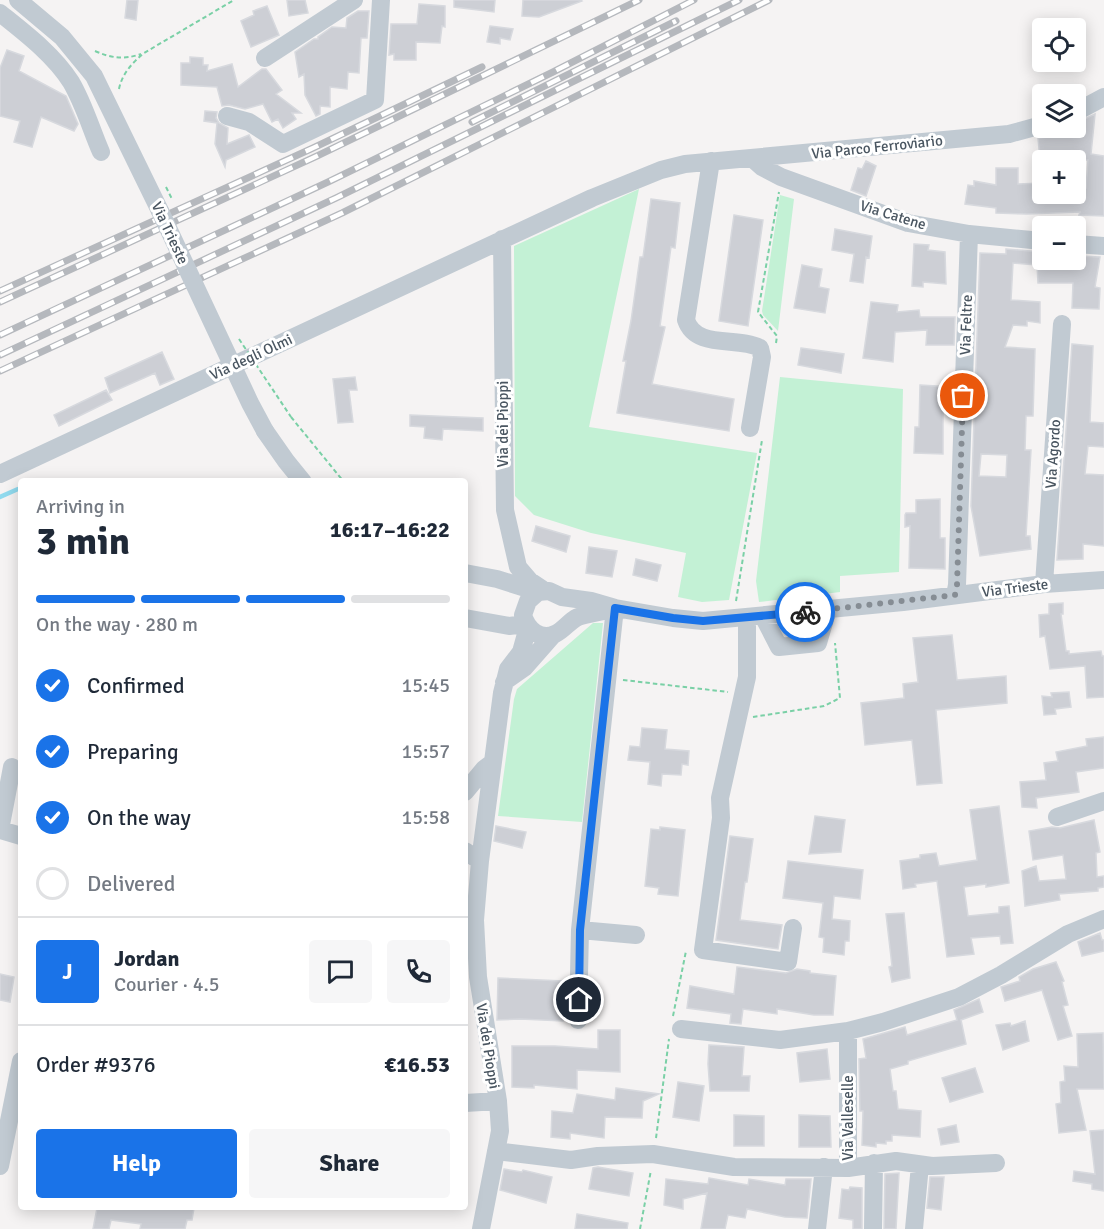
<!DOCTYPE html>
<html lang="en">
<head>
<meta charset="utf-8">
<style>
	:root { --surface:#fff; --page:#f6f6f7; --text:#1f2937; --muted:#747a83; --line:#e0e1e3; --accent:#1a73e8 }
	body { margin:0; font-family:Signika,sans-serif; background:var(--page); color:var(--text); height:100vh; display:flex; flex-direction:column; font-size:22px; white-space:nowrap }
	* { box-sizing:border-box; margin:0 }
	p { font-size:20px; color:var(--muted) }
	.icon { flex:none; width:33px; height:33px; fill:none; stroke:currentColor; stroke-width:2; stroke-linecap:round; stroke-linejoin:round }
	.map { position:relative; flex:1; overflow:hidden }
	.panel { position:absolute; left:18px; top:478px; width:450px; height:732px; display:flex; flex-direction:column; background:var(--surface); border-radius:6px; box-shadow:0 3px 15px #0003 }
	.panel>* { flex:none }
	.fabs { position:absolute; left:1032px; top:18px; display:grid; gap:12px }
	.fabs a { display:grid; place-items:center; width:54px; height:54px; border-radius:6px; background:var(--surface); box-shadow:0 3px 15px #0003; font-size:30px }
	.pin { position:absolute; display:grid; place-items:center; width:51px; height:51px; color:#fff; margin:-26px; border:3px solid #fff; border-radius:50%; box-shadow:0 2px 6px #0007 }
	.courier { position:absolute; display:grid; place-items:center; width:60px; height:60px; margin:-30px; border:4px solid #1a73e8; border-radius:50%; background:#fff; color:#222; box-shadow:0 2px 8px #0007 }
	.head em { font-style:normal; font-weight:700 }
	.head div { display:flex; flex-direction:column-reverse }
	.head { display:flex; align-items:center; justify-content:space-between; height:102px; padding:0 18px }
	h1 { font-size:39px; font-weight:700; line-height:45px }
	.bar { display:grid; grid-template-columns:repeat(4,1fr); gap:9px 6px; align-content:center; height:72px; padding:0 18px }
	.bar i { height:8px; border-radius:4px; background:var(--line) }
	.bar .active { background:var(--accent) }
	.bar p { grid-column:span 4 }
	.line { display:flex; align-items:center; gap:15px; padding:0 18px; border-top:2px solid var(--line) }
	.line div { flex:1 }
	.round { display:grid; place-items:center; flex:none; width:63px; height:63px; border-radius:6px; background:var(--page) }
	ol { padding:0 18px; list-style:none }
	li { display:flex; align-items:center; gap:18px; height:66px }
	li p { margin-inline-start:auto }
	li .icon { padding:6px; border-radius:50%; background:var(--accent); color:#fff; stroke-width:4 }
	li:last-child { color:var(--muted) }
	li i { width:33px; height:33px; border:3px solid var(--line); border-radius:50% }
	.primary-button { display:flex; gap:12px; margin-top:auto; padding:12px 18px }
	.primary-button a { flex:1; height:69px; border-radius:6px; background:var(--accent); color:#fff; font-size:24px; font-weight:700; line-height:69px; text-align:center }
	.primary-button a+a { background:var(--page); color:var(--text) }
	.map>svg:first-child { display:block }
	.green { fill:#c3f1d5 }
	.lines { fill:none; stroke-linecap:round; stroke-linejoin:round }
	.stream { stroke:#90daee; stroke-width:4.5 }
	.building { fill:#cdcfd5; stroke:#d7d9de; stroke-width:1.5; fill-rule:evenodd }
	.path { stroke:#7ad0a6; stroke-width:2; stroke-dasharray:4.5 3; stroke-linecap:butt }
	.minor { stroke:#c1cad2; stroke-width:18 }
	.rail-casing { stroke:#b5b8bd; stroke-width:7 }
	.rail { stroke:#fff; stroke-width:4.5; stroke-dasharray:14; stroke-linecap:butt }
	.path-bridge { stroke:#7ad0a6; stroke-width:2; stroke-dasharray:4.5 3; stroke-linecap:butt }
	.minor-bridge { stroke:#c1cad2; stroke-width:18 }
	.done { stroke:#868d94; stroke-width:6; stroke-dasharray:0 10.8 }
	.route { stroke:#1a73e8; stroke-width:8 }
	.labels { text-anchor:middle; stroke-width:6; stroke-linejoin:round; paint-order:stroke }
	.street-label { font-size:15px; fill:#4a5661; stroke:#fff }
</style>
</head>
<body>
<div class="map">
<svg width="1104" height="1229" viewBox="0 0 1104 1229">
	<rect width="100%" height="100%" fill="#f5f3f3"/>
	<path class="green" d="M639,189L589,427L757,453L729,600L702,602L678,597L686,553L591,533L534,515L515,496L514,246Z
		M780,195L794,199L778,331L763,315L762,311Z
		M780,377L903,389L899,572L840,576V592L759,602L756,581Z
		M593,623H603L582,822L498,816L514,699L517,689Z"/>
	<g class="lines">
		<path class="stream" d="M0,497L18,489"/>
	</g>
	<path class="building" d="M127,0H138L136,20L125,18Z
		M287,0H305L308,13L289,16Z
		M454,0H495L494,12L454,7Z
		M523,0H581L582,1L539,17L522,16Z
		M419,4L445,6V27L442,26L440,43L416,42V60H394V54L389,55L391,24H417Z
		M267,6L279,35L251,47L241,21L254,15L253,11Z
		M358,11H369L367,38H361L359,73L348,72L347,89L330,87V107L320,106V114L316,116L305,95L304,74L299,77L295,52L314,39H318V37L332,27L346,28L347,18Z
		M490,26L513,29L510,40L500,38V44L487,42Z
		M7,50L24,56L19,71L66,96L78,124L74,131L41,117L32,147L14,142L20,121L0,116V68Z
		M190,57L203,58V65H208L207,71L232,64L238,87L262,69H266L282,90L276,94L301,113H292L296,119L283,128L278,119L272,122L263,104L245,109L229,105L222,106L217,87L181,85V63H190Z
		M205,111L217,112L216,118L219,123L228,128L227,144L249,135L255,147L226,160L225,167L215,144L217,123L204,121Z
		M1095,114L1091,154L1104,156V216L1079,215L1080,212L1027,214L996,213V208L965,204L968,185L974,186V181L996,185V168H1018V184L1042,183V194H1076V187L1086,188L1088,160H1040L1038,138L1046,137L1049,133L1074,132L1076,123Z
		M866,161L876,166L866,196L851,190L858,168L862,169Z
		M651,199L680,203L675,248L671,247L660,326L665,327L652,384L734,399L729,431L617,413L626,361H623L631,321L640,257H643Z
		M734,215L763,220L748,326L719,321Z
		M835,229L872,236L869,258L866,257L863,283L850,281L854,254L832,250Z
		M914,244L929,245L928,250L945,252L946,284L923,282V287L912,286Z
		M1006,249L1041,252L1040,260H1078V256L1100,257L1095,287L1100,288L1099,309L1072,308L1073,283H1038L1037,265L1013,263L1011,300L1040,302V323L1027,321V326L1013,325L1005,347L1035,349L1033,416H1026L1025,450H1031L1026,536H1030L1031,549L980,556L971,506L980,253L1006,254ZM981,454L1007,455L1006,477L979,476Z
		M802,265L822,269L819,287L829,289L825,313L794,308Z
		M871,302L898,305L897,312L919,310L920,317H955L954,345H926L927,330L895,332L893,362L863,358Z
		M1072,344L1093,346L1090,422L1104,423V447L1088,446L1085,474L1104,475V546L1083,544V559L1057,560Z
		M801,348L844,354L841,373L798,365Z
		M162,352L174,379L160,385L155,373L110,393L105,378Z
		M355,377L357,390H349L353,422L338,423L333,379Z
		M920,385L953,387L952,412L943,411V454L914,453L915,427H919Z
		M106,390L112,400L59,426L54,415Z
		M410,415L483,418V431L443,429L442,440L424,438L425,427L410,426Z
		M940,499V538H945V569L909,568L910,526L905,527V515L906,513H916V500Z
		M536,526L570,536L566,552L532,541Z
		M589,547L617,551L612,577L586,573Z
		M636,559L661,565L657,581L633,575Z
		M1063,603V614H1061L1066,651H1069V654L1101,651L1102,656H1104V697L1087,698L1085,666L1050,669L1045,636L1040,637L1039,615L1049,614V604Z
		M952,635L957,680L1006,676L1007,703L936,710L942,783L917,785L912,740L865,745L861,703L904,698L903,684L918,682L913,638Z
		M1069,692L1071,707L1055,709L1056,714L1044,715L1042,696L1052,697L1051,693Z
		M642,728L667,730L665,749L689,751L688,765L682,764L681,775L662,774L661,786L648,784L650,762L628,760L630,746L640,747Z
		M1104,737V768L1076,772L1079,792L1036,798L1037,808L1022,807L1020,782L1046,780L1044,763L1058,761L1056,752L1087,746L1086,739Z
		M999,806L1009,883L986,887V884L964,887L968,916L999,913V907L1009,906L1013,943L1001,944L1000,936L971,938L974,954L947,957L937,881L915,884L916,887L903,889L900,861L920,858V855L936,853L939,866L977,860L970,810Z
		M815,816L845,820L841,852L809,854Z
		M1094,820L1100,852L1096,853L1097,877L1104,876V887L1098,888V891L1059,894L1060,900L1025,906L1022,871L1036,866L1039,881L1066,879L1063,855L1033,860L1029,831L1052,827L1060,828Z
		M496,826L526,832L522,848L494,841Z
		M660,827L685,830L678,896L658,894L659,888L645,886L651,829L660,830Z
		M730,836L753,839L747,882H745L740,920L782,925L778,949L716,940Z
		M788,861L863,870L860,899L834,896L832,919L850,921L849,941H845L844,955L823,952L824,938L819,937L823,903L783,898Z
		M904,913L910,978L892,982L889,967L892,966L886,914Z
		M1100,933L1102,940H1104V951L1082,956L1078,942Z
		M1056,962L1064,981L1062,982L1068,1005L1063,1006L1072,1036L1058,1040L1042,990L1005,1001L1001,987L1020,981L1019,977L1033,969Z
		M737,967L786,973L797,969L810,971V973L836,976L833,1015H814L777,1009V1014L743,1009L741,1024L730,1023L731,1014L687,1008L690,986L734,994Z
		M0,974L14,977L10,1002L0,1000Z
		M498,978L563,981V1021L520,1019L497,1020Z
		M979,999L983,1012L961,1020L966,1044L908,1061V1064L890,1069L893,1091H896L898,1109L921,1111L920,1137L892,1135V1141H886V1144L876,1143V1147L862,1145L863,1111H860L859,1059L866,1058L863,1039L905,1027L907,1035L957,1020L954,1010Z
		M1025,1021L1029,1041L1003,1050L996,1025L1010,1023L1011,1026Z
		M598,1030H620V1072L577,1070V1089L534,1085V1088L512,1087V1046H555L598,1049Z
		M1103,1033L1104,1089H1077L1086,1130L1059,1133L1056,1104L1061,1103L1060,1082L1065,1081L1064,1066L1078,1067L1077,1034Z
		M709,1045L744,1047L742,1076H750L749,1091H710L708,1064Z
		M827,1049L830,1079L800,1082L797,1053Z
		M975,1068L983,1092L950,1102L942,1078Z
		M678,1082L704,1086L699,1121L673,1117Z
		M616,1088L659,1094L643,1101L642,1118L605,1117L604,1138L570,1133V1139L551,1137L552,1111L573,1113L577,1094L615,1100Z
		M734,1115L764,1116V1146H734Z
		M799,1115L830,1116L831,1147H799Z
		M956,1125L959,1142L941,1145L938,1129Z
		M1104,1130V1191L1092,1189V1184L1073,1181L1074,1171L1095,1174L1090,1131Z
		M598,1167L633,1173L629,1196L589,1189L593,1168Z
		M504,1169L522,1172L523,1170L552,1177L546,1203L500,1190Z
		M899,1173L896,1229H884L885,1174Z
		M930,1177H944L941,1210L927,1208Z
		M709,1178L748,1185L749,1179L785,1185L786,1179H811L807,1218L785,1217L747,1209L745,1218L728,1215L725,1229H701L707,1193L683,1199V1209L664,1205L666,1179L708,1184Z
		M850,1187L862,1188V1229H853V1220L839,1218L842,1189L849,1190Z
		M97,1208H194L192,1220H187L185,1229H140L141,1224L111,1220L109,1229H93Z
		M577,1214L628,1223L627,1229H575Z"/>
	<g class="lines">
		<path class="path" d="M95,51C111,58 124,60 141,54
			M119,89C122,74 132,63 144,53L234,0
			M776,343L777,336L758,312L779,192
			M291,417L344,482
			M736,601L762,440
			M623,680L728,692
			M753,717L824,706L840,698L835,643
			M673,1016L686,951
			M656,1138L669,1039
			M640,1229L651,1170"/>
		<path class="minor" d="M18,0L62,37L94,76L160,211
			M0,13C25,33 54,55 71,82C84,104 91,129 101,152
			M265,58L354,0
			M1076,112L1104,97
			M227,116L249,122L283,144L375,100L381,0
			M753,159L762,167L781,177L908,223L969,234L1042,241
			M711,161L686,320C696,350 738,336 760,348L762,357L750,428
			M502,239L505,510L518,567L530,581L542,589
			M1076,244L1104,246
			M265,431L286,461L303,482
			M0,474L592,198L661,170L685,164L1009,134L1042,125
			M465,573L497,579L538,592L549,591L562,597L591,601L615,608L673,618L703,621L903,602L1044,584L1104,580
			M1044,584L1062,324
			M538,592L528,601L523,615C527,629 540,641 555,634C564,630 569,621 578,617C590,613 603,612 615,608
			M955,595L957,585L969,234
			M763,616L779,647L818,643L828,609
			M465,618L509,626L526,624
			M747,618V677L720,798L721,818L703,950L788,962L793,928
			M504,682L524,668L553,635
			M465,792L484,769L492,763
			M1057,817L1104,801
			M0,830L12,767
			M0,830L21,836
			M465,851L480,861
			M580,930L636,935
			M578,1020L580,930L615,608
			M681,1029L780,1040L848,1031L883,1022L959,997L1001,975L1068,934L1104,919
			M465,1103L498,1101
			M496,1151L571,1160L598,1156L653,1154L734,1167L848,1168L896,1161L932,1166L996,1163
			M0,1166L21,1061
			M848,1168V1031
			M481,1229L500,1131L498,1101L478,977L475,920L480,861L502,693L508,669L521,652L528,627
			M817,1229L824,1167
			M873,1229L874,1163
			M914,1229L920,1165"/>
		<defs>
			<path id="rail" d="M472,122L676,21
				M0,291L313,148L482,67
				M0,302L317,156L639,0
				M0,335L328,182L553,72L694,0
				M0,355L336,198L739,0
				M0,371L342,213L769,0"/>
		</defs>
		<use href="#rail" class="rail-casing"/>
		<use href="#rail" class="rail"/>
		<path class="path-bridge" d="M166,187L172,199
			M239,339L291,417"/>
		<path class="minor-bridge" d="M160,211L250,403L265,431"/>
	</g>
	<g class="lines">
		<path class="done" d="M805,612L955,595L957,585L963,396"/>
		<path class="route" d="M579,1000L580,930L615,608L673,618L703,621L805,612"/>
	</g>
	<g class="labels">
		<g class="street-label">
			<text transform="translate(877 147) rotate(-6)" y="5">Via Parco Ferroviario</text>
			<text transform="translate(893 215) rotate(17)" y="5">Via Catene</text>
			<text transform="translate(170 233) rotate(65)" y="5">Via Trieste</text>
			<text transform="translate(966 325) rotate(-88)" y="5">Via Feltre</text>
			<text transform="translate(251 357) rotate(-25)" y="5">Via degli Olmi</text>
			<text transform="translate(503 424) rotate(-90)" y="5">Via dei Pioppi</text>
			<text transform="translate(1053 454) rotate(-86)" y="5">Via Agordo</text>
			<text transform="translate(1015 588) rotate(-7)" y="5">Via Trieste</text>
			<text transform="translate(488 1046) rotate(81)" y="5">Via dei Pioppi</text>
			<text transform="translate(848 1118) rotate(-90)" y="5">Via Valleselle</text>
		</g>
	</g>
</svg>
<div class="fabs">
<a><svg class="icon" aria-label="locate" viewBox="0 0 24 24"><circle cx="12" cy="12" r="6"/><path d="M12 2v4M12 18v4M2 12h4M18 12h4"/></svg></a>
<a><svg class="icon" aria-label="layers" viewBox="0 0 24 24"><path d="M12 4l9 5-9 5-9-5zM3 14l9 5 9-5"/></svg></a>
<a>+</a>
<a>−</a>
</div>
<div class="pin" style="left:963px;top:396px;background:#ea580c"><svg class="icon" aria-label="bag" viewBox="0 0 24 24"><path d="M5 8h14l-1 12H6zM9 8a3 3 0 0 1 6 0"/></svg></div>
<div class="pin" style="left:579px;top:1000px;background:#1f2937"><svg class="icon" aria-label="home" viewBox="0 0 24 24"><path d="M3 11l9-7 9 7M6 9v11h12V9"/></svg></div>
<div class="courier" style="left:805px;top:612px"><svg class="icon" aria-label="bike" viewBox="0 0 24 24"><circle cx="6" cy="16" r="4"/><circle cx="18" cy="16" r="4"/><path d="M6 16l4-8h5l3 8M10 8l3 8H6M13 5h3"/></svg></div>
<section class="panel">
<div class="head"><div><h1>3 min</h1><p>Arriving in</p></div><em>16:17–16:22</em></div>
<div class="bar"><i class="active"></i><i class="active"></i><i class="active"></i><i></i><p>On the way · 280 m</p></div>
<ol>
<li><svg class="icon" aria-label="check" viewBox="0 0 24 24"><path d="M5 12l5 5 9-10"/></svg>Confirmed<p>15:45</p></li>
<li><svg class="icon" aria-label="check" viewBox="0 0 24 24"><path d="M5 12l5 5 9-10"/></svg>Preparing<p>15:57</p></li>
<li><svg class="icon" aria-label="check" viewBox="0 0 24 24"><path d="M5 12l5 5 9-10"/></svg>On the way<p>15:58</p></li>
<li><i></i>Delivered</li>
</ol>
<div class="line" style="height:108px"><b class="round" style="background:var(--accent);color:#fff">J</b><div><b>Jordan</b><p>Courier · 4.5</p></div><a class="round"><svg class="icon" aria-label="chat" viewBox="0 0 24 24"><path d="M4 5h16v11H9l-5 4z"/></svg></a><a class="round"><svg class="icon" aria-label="phone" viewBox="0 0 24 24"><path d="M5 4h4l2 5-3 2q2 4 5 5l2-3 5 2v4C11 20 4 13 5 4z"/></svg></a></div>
<div class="line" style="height:78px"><div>Order #9376</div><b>€16.53</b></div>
<div class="primary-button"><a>Help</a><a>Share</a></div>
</section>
</div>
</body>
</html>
